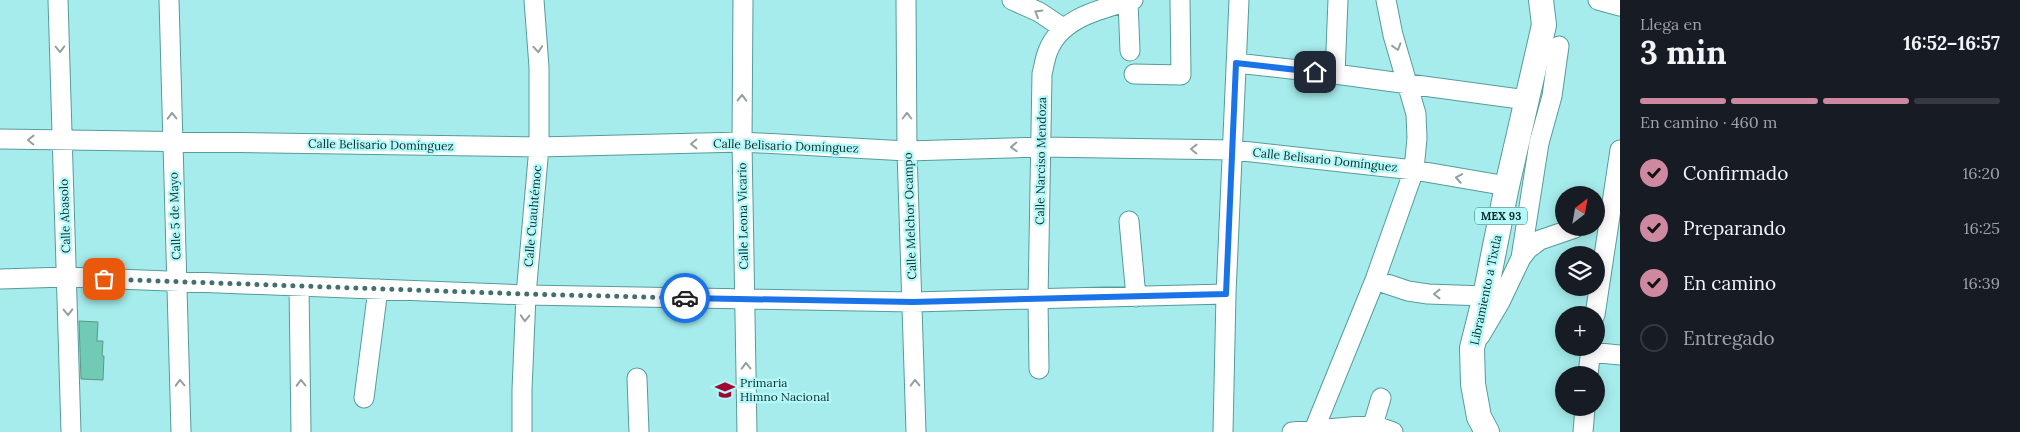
<!DOCTYPE html>
<html lang="es">
<head>
<meta charset="utf-8">
<style>
	:root { --surface:#171b24; --page:#20242c; --text:#f1f3f6; --muted:#9ea1a6; --line:#363941; --accent:#ce889f }
	body { margin:0; font-family:Lora,serif; background:var(--page); color:var(--text); height:100vh; display:flex; flex-direction:column; font-size:19px; white-space:nowrap }
	* { box-sizing:border-box; margin:0 }
	p { font-size:16px; color:var(--muted) }
	.icon { flex:none; width:28px; height:28px; fill:none; stroke:currentColor; stroke-width:2; stroke-linecap:round; stroke-linejoin:round }
	.map { position:relative; flex:1; overflow:hidden }
	.drawer { display:flex; flex-direction:column; background:var(--surface); width:400px }
	.drawer>* { flex:none }
	.needle { width:32px; rotate:31deg }
	.tools { position:absolute; left:1555px; top:186px; display:grid; gap:10px }
	.tools a { display:grid; place-items:center; width:50px; height:50px; border-radius:50%; background:var(--surface); box-shadow:0 2px 12px #0003; font-size:25px }
	.pin { position:absolute; display:grid; place-items:center; width:42px; height:42px; color:#fff; margin:-21px; border-radius:10px; box-shadow:0 2px 8px #0006 }
	.courier { position:absolute; display:grid; place-items:center; width:50px; height:50px; margin:-25px; border:4px solid #1a73e8; border-radius:50%; background:#fff; color:#222; box-shadow:0 1px 6px #0007 }
	.headline em { font-style:normal; font-weight:800 }
	.headline div { display:flex; flex-direction:column-reverse }
	.headline { display:flex; align-items:center; justify-content:space-between; height:85px; padding:0 20px }
	h1 { font-size:32px; font-weight:800; line-height:38px }
	.bar { display:grid; grid-template-columns:repeat(4,1fr); gap:8px 5px; align-content:center; height:60px; padding:0 20px }
	.bar i { height:6px; border-radius:4px; background:var(--line) }
	.bar .selected { background:var(--accent) }
	.bar p { grid-column:span 4 }
	ol { padding:0 20px; list-style:none }
	li { display:flex; align-items:center; gap:15px; height:55px }
	li p { margin-inline-start:auto }
	li .icon { padding:5px; border-radius:50%; background:var(--accent); color:#111; stroke-width:4 }
	li:last-child { color:var(--muted) }
	li i { width:28px; height:28px; border:2px solid var(--line); border-radius:50% }
	main { display:flex; flex:1; min-height:0 }
	.map>svg:first-child { display:block }
	.building { fill:#71cab4; stroke:#5a9989 }
	.lines { fill:none; stroke-linecap:round; stroke-linejoin:round }
	.minor-casing { stroke:#569b9b; stroke-width:21 }
	.major-casing { stroke:#569b9b; stroke-width:26 }
	.minor { stroke:#fff; stroke-width:19 }
	.major { stroke:#fff; stroke-width:24 }
	.oneway { stroke:#92a0a0 }
	.done { stroke:#436f6f; stroke-width:5; stroke-dasharray:0 9 }
	.route { stroke:#1a73e8; stroke-width:6 }
	.labels { text-anchor:middle; stroke-width:4.5; stroke-linejoin:round; paint-order:stroke }
	.shield { fill:#b3f9f9; stroke:#3f6969; stroke-width:1 }
	.shield-label { font-size:11px; font-weight:bold; fill:#0d2b2b }
	.street-label { font-size:12px; fill:#0d2b2b; stroke:#b3f9f9 }
	.poi-label { font-size:12px; fill:#0d2b2b; stroke:#b3f9f9; text-anchor:start }
</style>
</head>
<body>
<main>
<div class="map">
<svg width="1620" height="432" viewBox="0 0 1620 432">
	<rect width="100%" height="100%" fill="#a6ecec"/>
	<path class="building" d="M79,321L98,322L97,341H103L102,356H104L103,380L81,379Z"/>
	<g class="lines">
		<defs>
			<path id="minor" d="M58,0L71,432
				M169,0L181,432
				M743,0L742,142L747,432
				M906,0L907,151L916,432
				M1012,0L1039,12L1063,28
				M1598,0L1620,6
				M1128,1L1130,51
				M1236,63L1335,74L1527,100
				M1134,74L1181,75L1180,0
				M1335,74L1338,0
				M0,139L539,147L742,142L907,151L1042,147L1233,150L1414,170L1507,186
				M1129,221L1136,297
				M1521,258L1539,143L1552,96L1559,46
				M0,279L67,277L526,295L913,302L1226,294
				M1375,280L1408,291L1428,294L1485,296
				M299,286L301,432
				M1595,315L1620,150
				M1480,336L1500,302L1521,258L1528,249L1540,240L1575,228
				M1590,352L1620,355
				M1039,369L1038,300L1042,74C1044,66 1045,58 1048,51C1061,17 1102,9 1133,0
				M1588,375L1591,348
				M637,378L639,432
				M364,398L378,289
				M1314,430L1375,280L1414,170L1417,138L1416,114L1393,35L1386,0
				M522,432V390L526,295L539,147V67L534,0
				M1223,432L1226,294L1239,0
				M1292,432L1373,425L1393,432
				M1373,432V425L1381,398
				M1583,432L1585,408"/>
			<path id="major" d="M1487,432L1479,417L1473,384L1472,348L1485,296L1507,186L1544,25L1541,0"/>
		</defs>
		<use href="#minor" class="minor-casing"/>
		<use href="#major" class="major-casing"/>
		<use href="#minor" class="minor"/>
		<use href="#major" class="major"/>
	</g>
	<defs><path id="oneway-chevron" d="M-2-3.5L2.5 0L-2 3.5" fill="none" stroke-width="1.6" stroke-linecap="round" stroke-linejoin="round" transform="scale(1.25)"/></defs>
	<g class="oneway">
		<use href="#oneway-chevron" transform="translate(1038 13) rotate(-150)"/>
		<use href="#oneway-chevron" transform="translate(1397 47) rotate(73)"/>
		<use href="#oneway-chevron" transform="translate(60 49) rotate(88)"/>
		<use href="#oneway-chevron" transform="translate(538 49) rotate(86)"/>
		<use href="#oneway-chevron" transform="translate(742 98) rotate(-89)"/>
		<use href="#oneway-chevron" transform="translate(172 116) rotate(-91)"/>
		<use href="#oneway-chevron" transform="translate(907 116) rotate(-90)"/>
		<use href="#oneway-chevron" transform="translate(31 140) rotate(-179)"/>
		<use href="#oneway-chevron" transform="translate(694 144) rotate(179)"/>
		<use href="#oneway-chevron" transform="translate(1014 147) rotate(178)"/>
		<use href="#oneway-chevron" transform="translate(1194 149) rotate(-179)"/>
		<use href="#oneway-chevron" transform="translate(1459 178) rotate(-170)"/>
		<use href="#oneway-chevron" transform="translate(1437 294) rotate(-180)"/>
		<use href="#oneway-chevron" transform="translate(68 312) rotate(89)"/>
		<use href="#oneway-chevron" transform="translate(525 318) rotate(92)"/>
		<use href="#oneway-chevron" transform="translate(746 366) rotate(-91)"/>
		<use href="#oneway-chevron" transform="translate(180 383) rotate(-92)"/>
		<use href="#oneway-chevron" transform="translate(301 383) rotate(-91)"/>
		<use href="#oneway-chevron" transform="translate(915 383) rotate(-91)"/>
	</g>
	<g class="lines">
		<path class="done" d="M104,279L526,294L685,298"/>
		<path class="route" d="M685,298L913,302L1226,294L1236,63L1315,72"/>
	</g>
	<defs>
		<symbol id="school-bare" viewBox="-9 -9 18 18"><path d="M0-5L7-2L0 1L-7-2ZM-4 1L0 2.5L4 1V4Q0 6-4 4Z" fill="#a40634" stroke="#b3f9f9" stroke-width="2.5" paint-order="stroke"/></symbol>
	</defs>
	<g fill-rule="evenodd">
		<use href="#school-bare" x="711" y="376" width="28" height="28"/>
	</g>
	<g class="labels">
		<rect class="shield" x="1475" y="207.5" width="52" height="17" rx="4"/>
		<g class="shield-label">
			<text x="1501" y="220">MEX 93</text>
		</g>
		<g class="street-label">
			<text transform="translate(381 145) rotate(1)" y="4">Calle Belisario Domínguez</text>
			<text transform="translate(786 146) rotate(2)" y="4">Calle Belisario Domínguez</text>
			<text transform="translate(1325 160) rotate(6)" y="4">Calle Belisario Domínguez</text>
			<text transform="translate(1041 161) rotate(-89)" y="4">Calle Narciso Mendoza</text>
			<text transform="translate(65 216) rotate(-92)" y="4">Calle Abasolo</text>
			<text transform="translate(175 216) rotate(-92)" y="4">Calle 5 de Mayo</text>
			<text transform="translate(533 216) rotate(-85)" y="4">Calle Cuauhtémoc</text>
			<text transform="translate(743 216) rotate(-91)" y="4">Calle Leona Vicario</text>
			<text transform="translate(910 216) rotate(-92)" y="4">Calle Melchor Ocampo</text>
			<text transform="translate(1486 290) rotate(-78)" y="4">Libramiento a Tixtla</text>
		</g>
		<g class="poi-label">
			<text x="740" y="387">Primaria<tspan x="740" dy="14">Himno Nacional</tspan></text>
		</g>
	</g>
</svg>
<div class="tools">
<a><svg class="needle" viewBox="-14 -14 28 28"><path d="M0-13l5 13h-10z" fill="#e53935"/><path d="M0 13l5-13h-10z" fill="#9ea1a6"/></svg></a>
<a><svg class="icon" aria-label="layers" viewBox="0 0 24 24"><path d="M12 4l9 5-9 5-9-5zM3 14l9 5 9-5"/></svg></a>
<a>+</a>
<a>−</a>
</div>
<div class="pin" style="left:104px;top:279px;background:#ea580c"><svg class="icon" aria-label="bag" viewBox="0 0 24 24"><path d="M5 8h14l-1 12H6zM9 8a3 3 0 0 1 6 0"/></svg></div>
<div class="pin" style="left:1315px;top:72px;background:#1f2937"><svg class="icon" aria-label="home" viewBox="0 0 24 24"><path d="M3 11l9-7 9 7M6 9v11h12V9"/></svg></div>
<div class="courier" style="left:685px;top:298px"><svg class="icon" aria-label="car" viewBox="0 0 24 24"><path d="M5 17H2v-5l4-1 3-4h7l3 4 3 1v5h-3M9 17h6M6 11h13"/><circle cx="7" cy="17" r="2"/><circle cx="17" cy="17" r="2"/></svg></div>
</div>
<section class="drawer">
<div class="headline"><div><h1>3 min</h1><p>Llega en</p></div><em>16:52–16:57</em></div>
<div class="bar"><i class="selected"></i><i class="selected"></i><i class="selected"></i><i></i><p>En camino · 460 m</p></div>
<ol>
<li><svg class="icon" aria-label="check" viewBox="0 0 24 24"><path d="M5 12l5 5 9-10"/></svg>Confirmado<p>16:20</p></li>
<li><svg class="icon" aria-label="check" viewBox="0 0 24 24"><path d="M5 12l5 5 9-10"/></svg>Preparando<p>16:25</p></li>
<li><svg class="icon" aria-label="check" viewBox="0 0 24 24"><path d="M5 12l5 5 9-10"/></svg>En camino<p>16:39</p></li>
<li><i></i>Entregado</li>
</ol>
</section>
</main>
</body>
</html>
